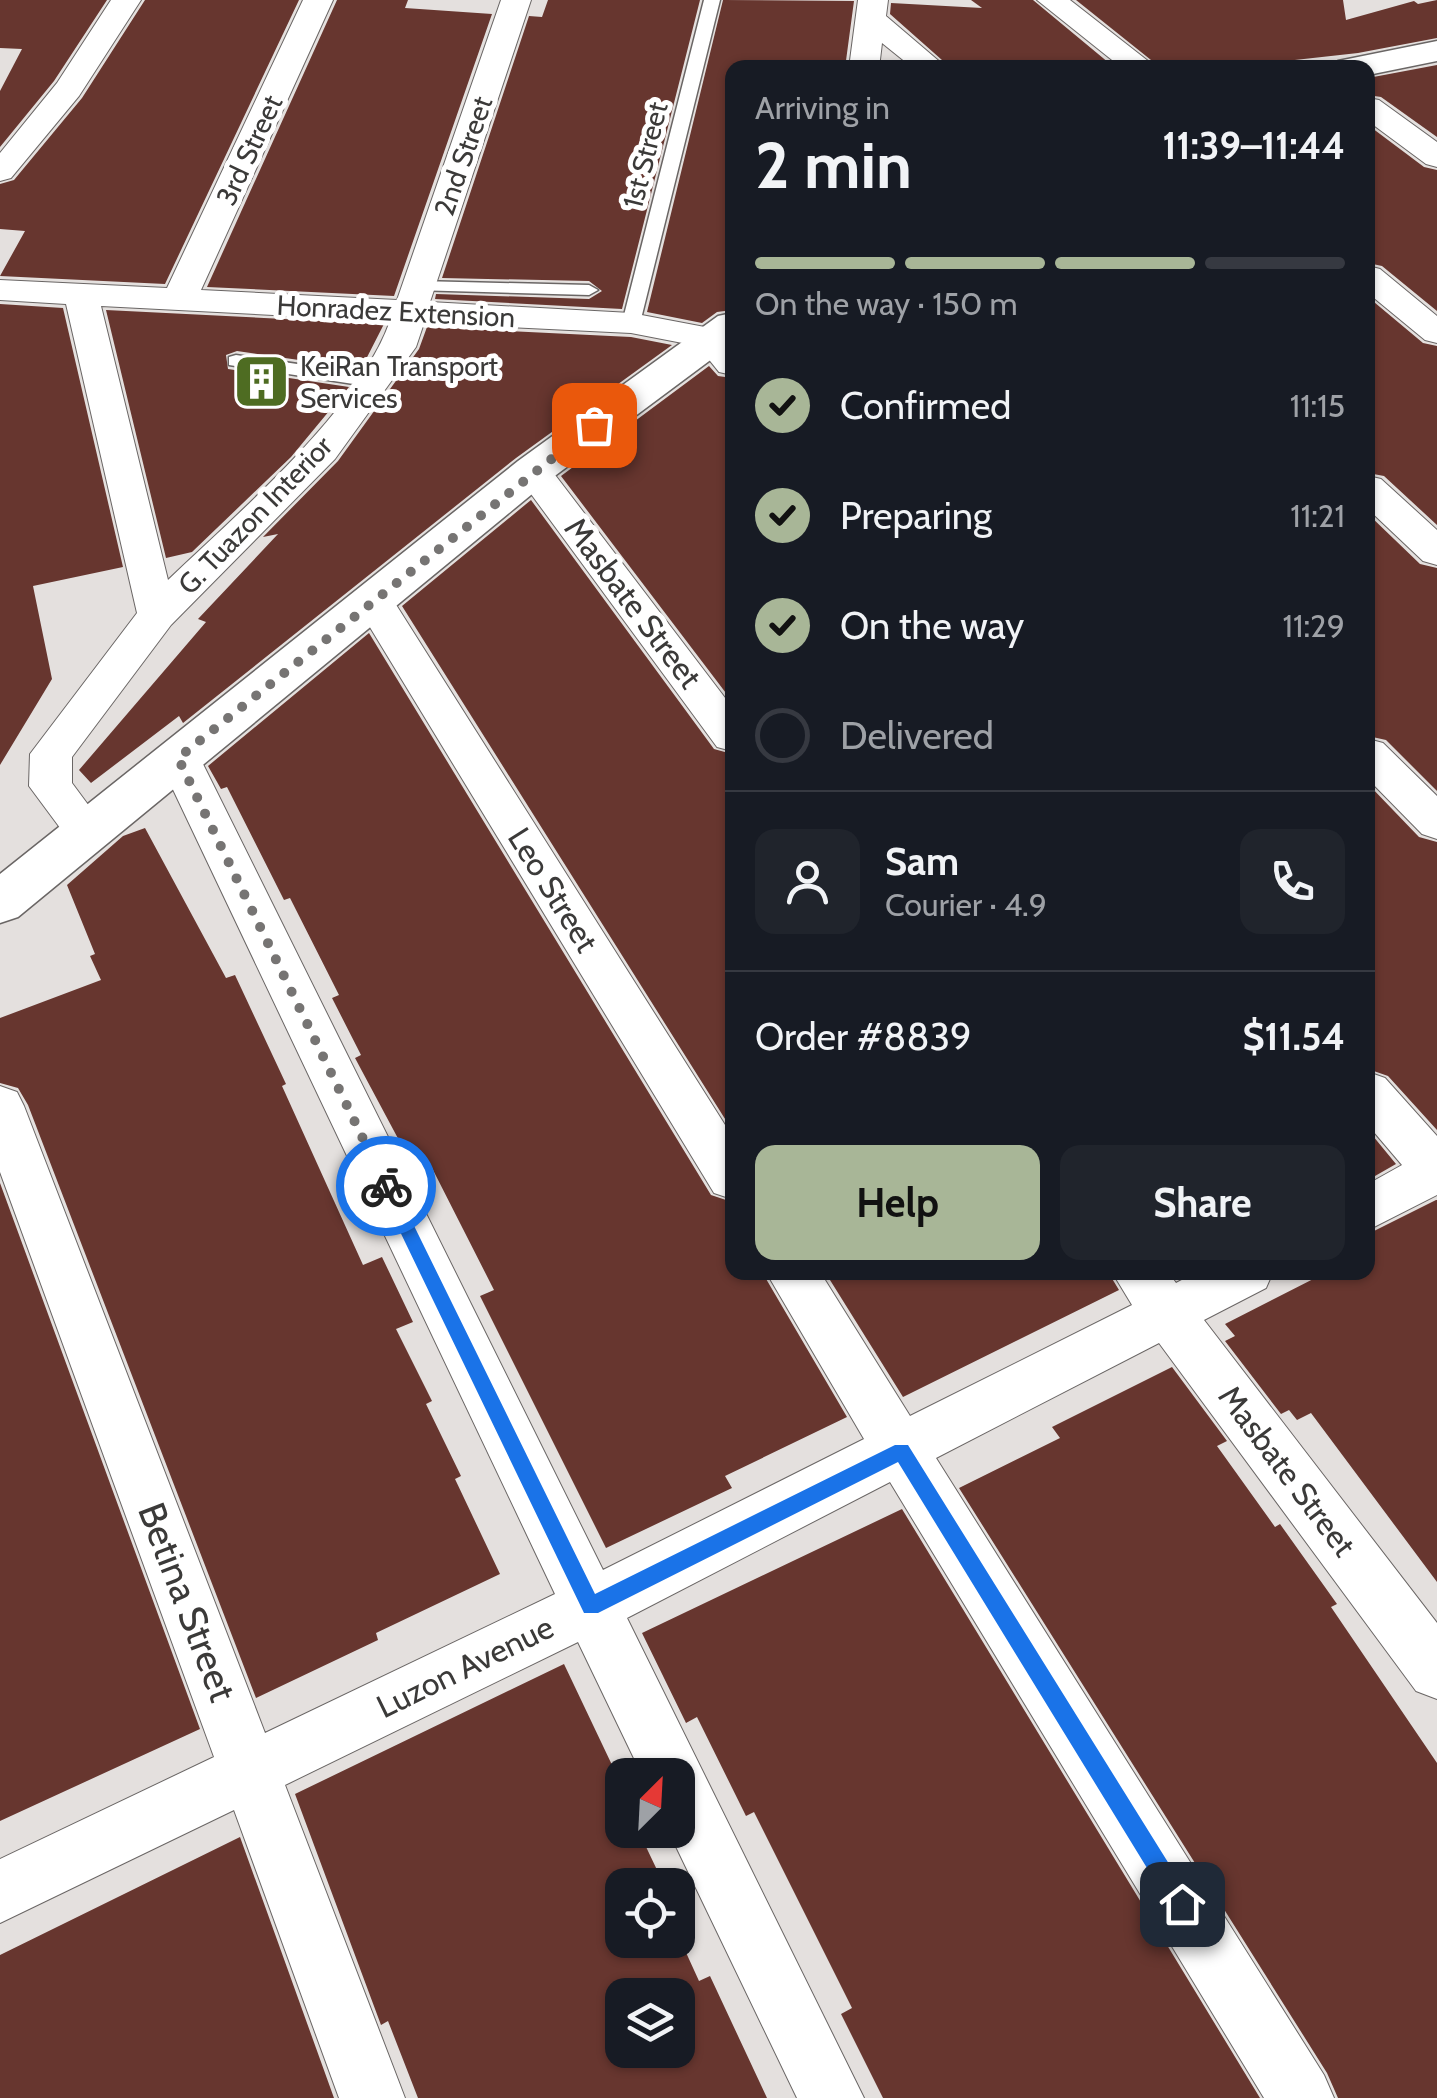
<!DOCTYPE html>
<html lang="en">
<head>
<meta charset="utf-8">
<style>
	:root { --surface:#171b24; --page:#20242c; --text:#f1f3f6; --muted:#9ea1a6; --line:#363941; --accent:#a8b697 }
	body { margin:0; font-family:Cabin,sans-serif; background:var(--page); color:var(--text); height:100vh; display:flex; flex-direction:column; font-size:38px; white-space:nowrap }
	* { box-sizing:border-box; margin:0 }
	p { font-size:32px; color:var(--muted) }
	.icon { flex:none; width:55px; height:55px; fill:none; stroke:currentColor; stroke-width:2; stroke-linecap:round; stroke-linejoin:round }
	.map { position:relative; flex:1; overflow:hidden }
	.panel { position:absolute; left:725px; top:60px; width:650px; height:1220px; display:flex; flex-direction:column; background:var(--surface); border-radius:20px; box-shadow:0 2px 8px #0004 }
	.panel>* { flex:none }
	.needle { width:65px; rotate:24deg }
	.buttons { position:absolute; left:605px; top:1758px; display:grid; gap:20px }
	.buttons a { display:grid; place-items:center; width:90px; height:90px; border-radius:20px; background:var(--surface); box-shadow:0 2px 8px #0004; font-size:50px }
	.pin { position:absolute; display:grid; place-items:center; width:85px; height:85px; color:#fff; margin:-42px; border-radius:20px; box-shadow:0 5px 15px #0006 }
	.courier { position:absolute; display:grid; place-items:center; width:100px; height:100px; margin:-50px; border:8px solid #1a73e8; border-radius:50%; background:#fff; color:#222; box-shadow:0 2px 12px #0007 }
	.headline em { font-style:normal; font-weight:700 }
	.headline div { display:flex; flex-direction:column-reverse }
	.headline { display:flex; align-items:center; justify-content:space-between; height:170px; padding:0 30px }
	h1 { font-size:65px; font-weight:700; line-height:75px }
	.bar { display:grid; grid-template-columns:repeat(4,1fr); gap:15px 10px; align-content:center; height:120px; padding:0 30px }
	.bar i { height:12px; border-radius:8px; background:var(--line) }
	.bar .selected { background:var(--accent) }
	.bar p { grid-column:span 4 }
	.line { display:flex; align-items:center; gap:25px; padding:0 30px; border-top:2px solid var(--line) }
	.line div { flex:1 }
	.round { display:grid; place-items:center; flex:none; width:105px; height:105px; border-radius:20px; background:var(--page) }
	ol { padding:0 30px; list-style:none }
	li { display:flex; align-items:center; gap:30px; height:110px }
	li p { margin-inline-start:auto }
	li .icon { padding:10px; border-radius:50%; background:var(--accent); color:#111; stroke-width:4 }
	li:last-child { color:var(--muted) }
	li i { width:55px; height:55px; border:5px solid var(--line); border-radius:50% }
	.cta { display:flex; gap:20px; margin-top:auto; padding:20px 30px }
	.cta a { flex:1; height:115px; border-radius:20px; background:var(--accent); color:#111; font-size:40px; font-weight:700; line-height:115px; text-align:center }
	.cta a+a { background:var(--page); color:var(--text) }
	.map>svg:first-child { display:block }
	.building { fill:#67362f; fill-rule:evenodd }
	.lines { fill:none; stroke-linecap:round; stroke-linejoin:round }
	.lane-casing { stroke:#6a6665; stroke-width:3 }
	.street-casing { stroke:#6a6665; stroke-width:2 }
	.secondary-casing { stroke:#6a6665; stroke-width:3 }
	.lane { fill:#fff; fill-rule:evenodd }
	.street { fill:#fff; fill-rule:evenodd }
	.secondary { fill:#fff; fill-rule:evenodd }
	.route { fill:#1a73e8 }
	.done { stroke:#767473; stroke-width:10; stroke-dasharray:0 18 }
	.labels { text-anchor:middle; stroke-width:10; stroke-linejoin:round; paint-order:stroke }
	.far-street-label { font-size:28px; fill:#3b3a39; stroke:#fff }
	.far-poi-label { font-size:28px; fill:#3b3a39; stroke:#fff; text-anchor:start }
	.street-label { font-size:32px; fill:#3b3a39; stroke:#fff }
	.near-street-label { font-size:38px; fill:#3b3a39; stroke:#fff }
</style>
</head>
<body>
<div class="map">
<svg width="1437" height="2098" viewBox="0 0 1437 2098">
	<rect width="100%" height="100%" fill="#e4e0de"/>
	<path class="building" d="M0,0H107L54,81L0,147V91L22,49L0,48Z
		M145,0H299L165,284L0,276L25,231L0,229V184L14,180L82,98Z
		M337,0H408L405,8L492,14L394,296L207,287Z
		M548,0H700L622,309L435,299L436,294L589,299L602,291L589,281L442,278L529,16L542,17Z
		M723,0L854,1L845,68H732V310L717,312L702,323L647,312Z
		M971,0H1033L1115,68H951L890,14L891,3L982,8Z
		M1076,0H1343L1346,20L1414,1L1418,4L1437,0V38L1358,53L1224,68H1161Z
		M1437,65V137L1381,97L1368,95V78Z
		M1368,125L1424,167L1437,170V311L1382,266L1368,263Z
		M1368,297L1423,343L1437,346V525L1384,476L1368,473Z
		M0,304L63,308L123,567L33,586L52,679L0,765Z
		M106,310L384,324L361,369L237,351L226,355L228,369L349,387L291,457L192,552L166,558Z
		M427,327L631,337L672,345L516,458L183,723L179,716L91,783L79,770L206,622L198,619L278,534L263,537L338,461L419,349Z
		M709,366L718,376L732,378V701L561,476Z
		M531,500L714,749L732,754V1130L402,606Z
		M1368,514L1420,564L1437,568V791L1386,740L1368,736Z
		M369,633L711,1195L732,1202V1272H762L847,1417L725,1476L732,1488L606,1548L480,1296L494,1290L432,1168L417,1174L355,1058L361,1055L332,998L339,995L290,898L284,900L227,787L221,789L208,766Z
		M1368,784L1419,837L1437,842V1130L1388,1076L1368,1069Z
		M145,828L226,978L235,975L286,1084L282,1086L363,1265L382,1257L413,1322L396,1329L432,1401L426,1404L461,1476L455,1479L500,1574L376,1633L378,1640L256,1698L28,1105L18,1088L0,1083V1018L101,980L90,956L95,954L67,885L123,836Z
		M1368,1130L1396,1164L1368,1180Z
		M0,1183L200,1729L0,1821Z
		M1436,1200H1437V1582L1311,1413L1297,1420L1289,1410L1281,1414L1225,1341L1235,1336L1225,1324L1327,1272H1368V1234Z
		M825,1272H1108L1119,1290L903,1397Z
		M1172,1367L1227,1441L1217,1446L1275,1527L1280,1524L1337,1604L1331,1607L1437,1763V2098H1338L1327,2073L959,1488L1060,1438L1052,1427Z
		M902,1509L1260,2098H883L841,2014L852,2008L754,1812L746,1816L697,1717L686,1723L642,1633Z
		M564,1664L622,1786V1830H638L658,1872L650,1877L653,1885H622V1940H678V1935L699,1981L710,1976L767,2098H418L388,2021L381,2025L295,1794ZM622,1995H678V2050H622Z
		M240,1837L334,2098H0V1955Z"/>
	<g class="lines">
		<defs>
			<path id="lane" d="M704,0H720L640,323L631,328L622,323Z
				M419,281L589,285L598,290L589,295L413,290V282Z
				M236,355L373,375L382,381L373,387L229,365V357Z"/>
			<path id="street" d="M111,0H141L79,96L11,178L0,181V153L57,83Z
				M303,0H333L201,290L397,300L501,0H531L430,302L631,313L710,328L722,331L732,342V375L719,372L698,346L631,333L424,323L416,347L335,459L171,625L72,757V783L109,833L102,844L87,849L72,844L29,786L30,754L137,613L66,304L0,300V280L167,288ZM101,306L390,321C358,411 238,513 168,580Z
				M858,0H888L886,16L947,68H913L882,43L879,68H849Z
				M1037,0H1070L1157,68H1122Z
				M1368,98L1379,100L1437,142V167L1426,164L1368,121Z
				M1368,266L1380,269L1437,316V343L1425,340L1368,293Z
				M533,459L546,463L732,707V751L717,747L520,479L514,471L520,463Z
				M1368,476L1381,479L1437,530V565L1423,561L1368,509Z
				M374,588L388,592L732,1136V1199L714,1193L354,601L360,592Z
				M1368,739L1383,743L1437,796V839L1422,834L1368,779Z
				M179,743L194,747L200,758L603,1570L864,1439L766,1272H820L910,1416L1132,1305L1112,1272H1168L1176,1283L1197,1272H1273L1266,1288L1204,1320L1437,1623V1699L1416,1691L1159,1343L936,1458L1324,2075L1334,2098H1264L890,1482L627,1618L864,2098H797L668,1830H678V1775H642L578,1642L285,1785L405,2098H339L234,1810L0,1923V1859L214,1757L0,1172V1086L17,1092L24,1106L265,1733L555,1594L158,758L164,747Z
				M1368,1072L1385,1078L1437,1136V1195L1368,1230V1184L1402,1165L1368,1125Z"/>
			<path id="secondary" d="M1437,41V61L1368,75V68H1333L1338,61Z
				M732,313V344L548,481L18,917L0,923V874L518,461L718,316Z"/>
		</defs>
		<use href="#lane" class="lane-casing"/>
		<use href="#street" class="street-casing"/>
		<use href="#secondary" class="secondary-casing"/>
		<use href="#lane" class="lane"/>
		<use href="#street" class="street"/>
		<use href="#secondary" class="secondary"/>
	</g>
	<path class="route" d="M386,1178L392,1181L595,1594L895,1445H908L1189,1896L1192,1904L1189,1912L1182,1915L1174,1912L898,1462L598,1613H584L378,1186Z"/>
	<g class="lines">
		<path class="done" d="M386,1186L178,758L594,425"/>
	</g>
	<defs>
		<symbol id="building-square" viewBox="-11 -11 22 22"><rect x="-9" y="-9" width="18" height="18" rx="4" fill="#4e6c22" stroke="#fff"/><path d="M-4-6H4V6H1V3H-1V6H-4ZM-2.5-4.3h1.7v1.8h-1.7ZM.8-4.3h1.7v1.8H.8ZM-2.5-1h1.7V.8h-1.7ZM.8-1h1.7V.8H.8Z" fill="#fff"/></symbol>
	</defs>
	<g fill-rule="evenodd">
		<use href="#building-square" x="230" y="350" width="63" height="63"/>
	</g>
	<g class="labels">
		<g class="far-street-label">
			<text transform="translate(249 150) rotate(-65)" y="10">3rd Street</text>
			<text transform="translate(645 155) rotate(-76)" y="10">1st Street</text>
			<text transform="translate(463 156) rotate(-71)" y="10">2nd Street</text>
			<text transform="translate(396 311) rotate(3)" y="10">Honradez Extension</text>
			<text transform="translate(255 515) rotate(-46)" y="10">G. Tuazon Interior</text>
		</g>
		<g class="far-poi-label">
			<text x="300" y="376">KeiRan Transport<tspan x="300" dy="32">Services</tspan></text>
		</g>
		<g class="street-label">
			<text transform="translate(633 603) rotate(53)" y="11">Masbate Street</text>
			<text transform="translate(553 890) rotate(58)" y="11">Leo Street</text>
			<text transform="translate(1287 1471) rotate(53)" y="11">Masbate Street</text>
			<text transform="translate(465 1667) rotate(-26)" y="11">Luzon Avenue</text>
		</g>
		<g class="near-street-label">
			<text transform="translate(187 1602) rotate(69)" y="13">Betina Street</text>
		</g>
	</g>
</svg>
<div class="buttons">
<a><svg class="needle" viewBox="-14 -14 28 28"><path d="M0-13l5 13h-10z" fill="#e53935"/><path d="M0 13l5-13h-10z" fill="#9ea1a6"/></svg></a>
<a><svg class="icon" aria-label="locate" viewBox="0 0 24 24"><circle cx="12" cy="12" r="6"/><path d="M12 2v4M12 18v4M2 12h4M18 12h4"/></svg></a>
<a><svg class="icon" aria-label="layers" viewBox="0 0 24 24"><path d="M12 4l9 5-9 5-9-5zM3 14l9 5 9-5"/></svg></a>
</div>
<div class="pin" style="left:594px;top:425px;background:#ea580c"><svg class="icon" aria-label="bag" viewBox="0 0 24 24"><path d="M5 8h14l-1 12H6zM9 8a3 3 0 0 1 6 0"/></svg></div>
<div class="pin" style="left:1182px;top:1904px;background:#1f2937"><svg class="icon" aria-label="home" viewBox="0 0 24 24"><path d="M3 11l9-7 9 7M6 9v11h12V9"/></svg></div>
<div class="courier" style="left:386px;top:1186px"><svg class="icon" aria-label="bike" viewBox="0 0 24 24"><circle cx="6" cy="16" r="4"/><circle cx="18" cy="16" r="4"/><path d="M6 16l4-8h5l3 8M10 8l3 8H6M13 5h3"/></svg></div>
<section class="panel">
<div class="headline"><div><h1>2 min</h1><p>Arriving in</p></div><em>11:39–11:44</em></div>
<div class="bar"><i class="selected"></i><i class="selected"></i><i class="selected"></i><i></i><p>On the way · 150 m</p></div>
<ol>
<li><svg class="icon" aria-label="check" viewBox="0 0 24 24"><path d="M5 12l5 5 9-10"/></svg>Confirmed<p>11:15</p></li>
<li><svg class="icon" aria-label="check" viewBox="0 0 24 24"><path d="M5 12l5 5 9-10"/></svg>Preparing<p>11:21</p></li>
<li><svg class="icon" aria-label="check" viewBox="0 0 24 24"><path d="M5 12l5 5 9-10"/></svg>On the way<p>11:29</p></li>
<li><i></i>Delivered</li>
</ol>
<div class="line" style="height:180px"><a class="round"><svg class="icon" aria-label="person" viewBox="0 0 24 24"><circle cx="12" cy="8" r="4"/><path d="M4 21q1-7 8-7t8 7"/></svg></a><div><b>Sam</b><p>Courier · 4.9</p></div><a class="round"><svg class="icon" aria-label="phone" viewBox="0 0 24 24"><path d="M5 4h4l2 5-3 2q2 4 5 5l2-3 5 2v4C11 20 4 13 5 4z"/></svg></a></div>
<div class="line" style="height:130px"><div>Order #8839</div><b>$11.54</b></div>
<div class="cta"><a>Help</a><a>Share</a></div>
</section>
</div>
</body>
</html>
